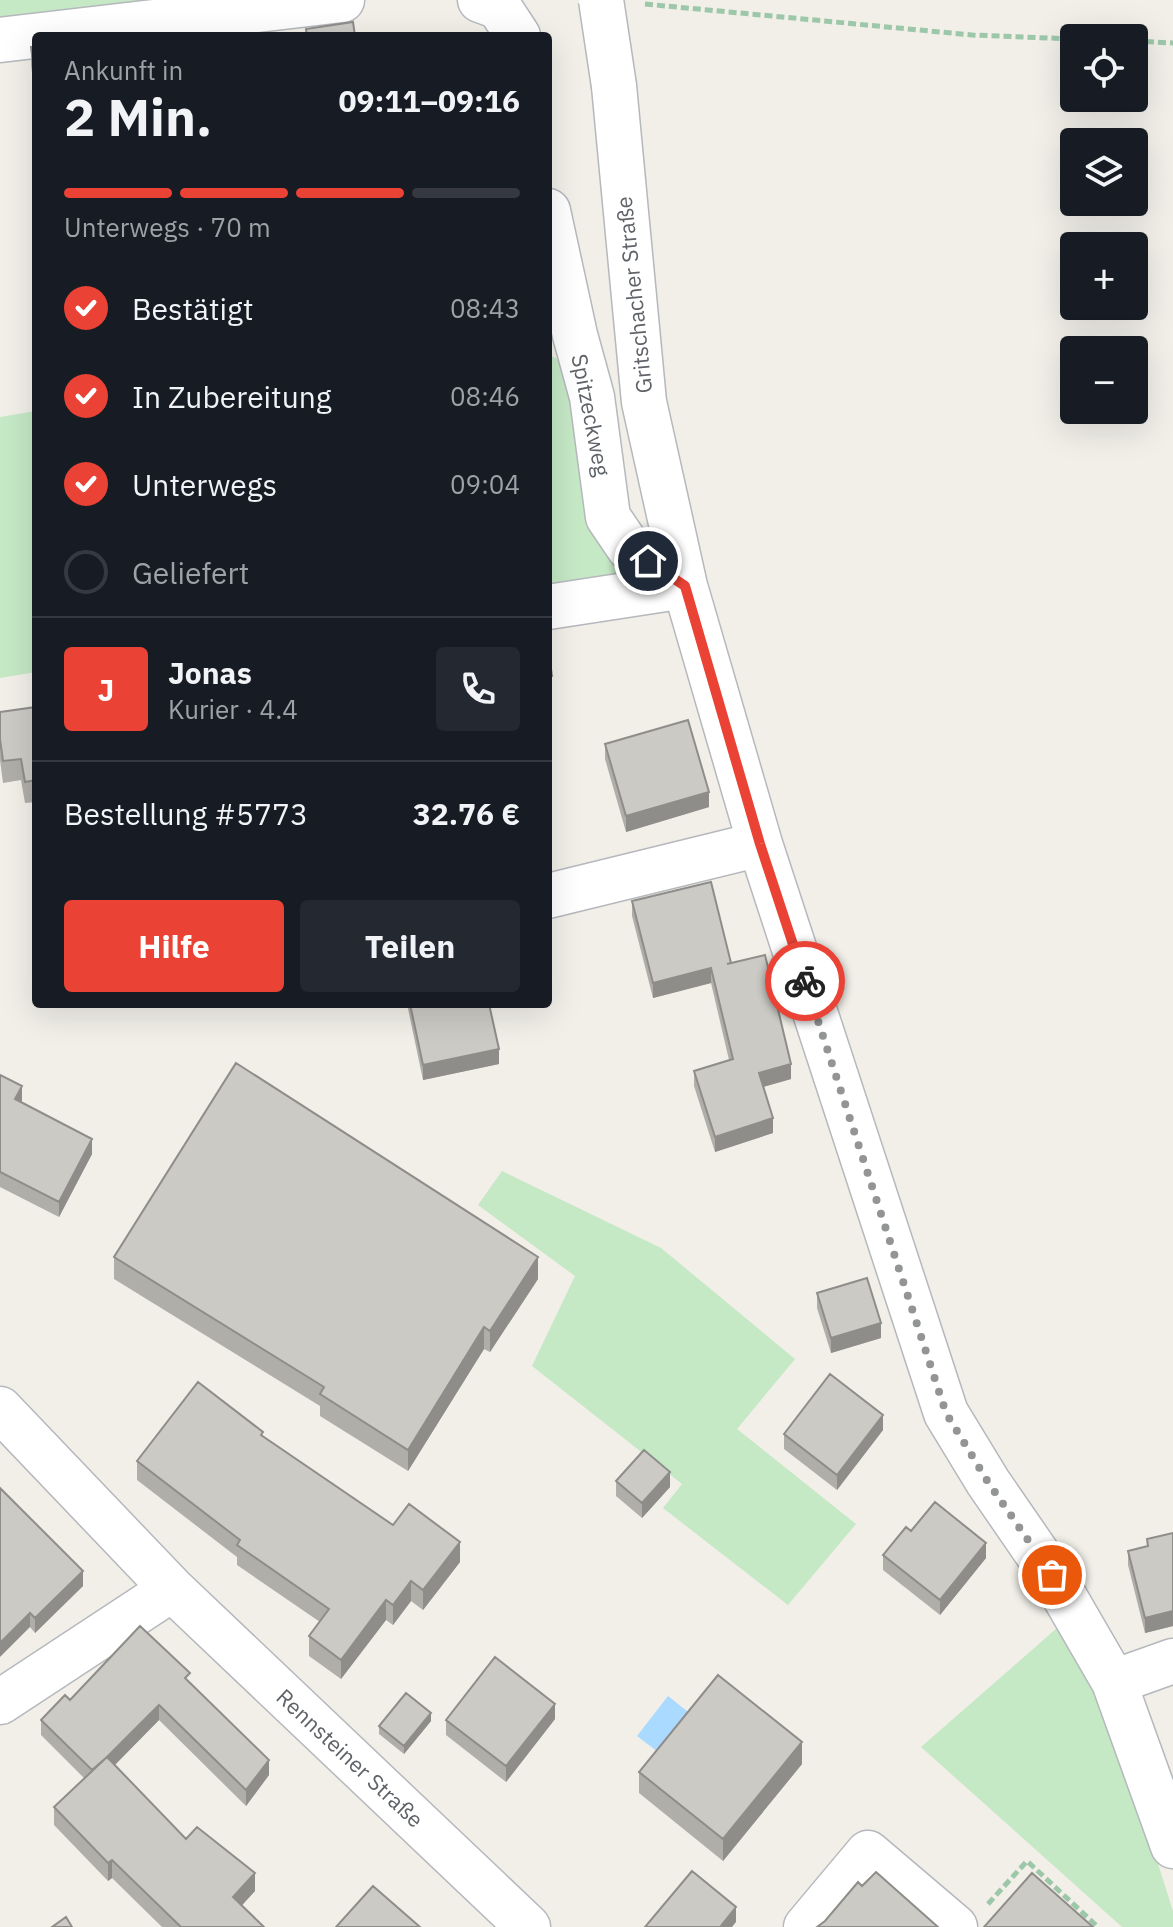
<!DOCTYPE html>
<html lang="de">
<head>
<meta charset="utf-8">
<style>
	:root { --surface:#171b24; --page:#242831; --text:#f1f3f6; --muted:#9ea1a6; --line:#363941; --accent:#ea4335 }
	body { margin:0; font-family:"IBM Plex Sans",sans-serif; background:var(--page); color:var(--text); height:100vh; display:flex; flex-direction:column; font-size:30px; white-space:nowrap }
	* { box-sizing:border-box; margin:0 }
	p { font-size:26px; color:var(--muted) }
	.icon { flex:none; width:44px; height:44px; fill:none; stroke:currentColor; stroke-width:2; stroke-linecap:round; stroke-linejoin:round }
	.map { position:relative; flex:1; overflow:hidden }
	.panel { position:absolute; left:32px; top:32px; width:520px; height:976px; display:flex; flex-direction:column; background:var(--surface); border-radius:8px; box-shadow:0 8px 32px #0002 }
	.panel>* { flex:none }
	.controls { position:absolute; left:1060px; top:24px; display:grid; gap:16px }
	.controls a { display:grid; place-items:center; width:88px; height:88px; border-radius:8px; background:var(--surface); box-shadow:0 8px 32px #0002; font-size:40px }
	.pin { position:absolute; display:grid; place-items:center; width:68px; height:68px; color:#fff; margin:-34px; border:4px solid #fff; border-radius:50%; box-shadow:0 2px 8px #0007 }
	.courier { position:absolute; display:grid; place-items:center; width:80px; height:80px; margin:-40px; border:6px solid #ea4335; border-radius:50%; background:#fff; color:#222; box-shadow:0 2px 10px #0007 }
	.headline em { font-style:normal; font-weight:700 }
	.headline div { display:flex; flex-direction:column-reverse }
	.headline { display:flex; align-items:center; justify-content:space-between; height:136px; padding:0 32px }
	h1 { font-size:52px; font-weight:700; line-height:60px }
	.bar { display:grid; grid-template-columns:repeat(4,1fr); gap:12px 8px; align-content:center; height:96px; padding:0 32px }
	.bar i { height:10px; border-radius:6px; background:var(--line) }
	.bar .active { background:var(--accent) }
	.bar p { grid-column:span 4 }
	.line { display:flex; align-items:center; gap:20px; padding:0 32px; border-top:2px solid var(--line) }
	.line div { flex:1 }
	.round { display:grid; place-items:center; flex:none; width:84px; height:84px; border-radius:8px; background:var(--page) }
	ol { padding:0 32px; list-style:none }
	li { display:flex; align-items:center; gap:24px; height:88px }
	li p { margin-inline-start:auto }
	li .icon { padding:8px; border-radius:50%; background:var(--accent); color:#fff; stroke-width:4 }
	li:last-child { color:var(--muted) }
	li i { width:44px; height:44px; border:4px solid var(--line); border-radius:50% }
	.cta { display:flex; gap:16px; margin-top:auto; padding:16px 32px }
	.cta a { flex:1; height:92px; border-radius:8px; background:var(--accent); color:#fff; font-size:32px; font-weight:700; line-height:92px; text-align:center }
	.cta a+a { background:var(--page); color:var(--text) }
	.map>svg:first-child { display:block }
	.green { fill:#c5e8c5 }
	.water { fill:#aadaff }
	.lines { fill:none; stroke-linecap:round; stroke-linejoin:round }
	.minor-casing { stroke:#b5b8bc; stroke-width:47 }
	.path { stroke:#9cc7a9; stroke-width:5; stroke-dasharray:8 4; stroke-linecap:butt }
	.minor { stroke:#fff; stroke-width:44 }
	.minor-bridge-casing { stroke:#b5b8bc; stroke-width:47; stroke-linecap:butt }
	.minor-bridge { stroke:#fff; stroke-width:44 }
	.wall { fill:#afaea9 }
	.shaded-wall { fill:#8f8d8a }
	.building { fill:#cccac5; stroke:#8f8d8a; stroke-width:2 }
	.done { stroke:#929495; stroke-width:8; stroke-dasharray:0 14.4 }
	.route { stroke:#ea4335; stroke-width:10 }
	.labels { text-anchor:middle; stroke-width:6; stroke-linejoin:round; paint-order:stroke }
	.street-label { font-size:22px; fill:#5f6368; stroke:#fff }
</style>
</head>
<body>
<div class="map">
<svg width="1173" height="1927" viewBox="0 0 1173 1927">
	<rect width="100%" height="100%" fill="#f1efe8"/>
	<path class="green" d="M0,0H213L0,24Z
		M548,355L556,358L573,375L626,568L621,581L548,593Z
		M36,411V672L0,678V417Z
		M502,1171L661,1248L795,1359L737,1429L856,1524L788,1605L663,1508L682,1484L532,1366L575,1276L478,1205Z
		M1057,1628L1103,1691L1173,1911V1927H1122L921,1747Z"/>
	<path class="water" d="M668,1696L692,1715L662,1755L637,1736Z"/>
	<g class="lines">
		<defs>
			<path id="minor" d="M480,0L499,7L518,36
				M0,40L342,0
				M614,86L644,402L685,586L760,844L946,1413L988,1482L1052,1575L1114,1682L1173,1846
				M548,211L575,335L592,397L608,517L629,548L685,586
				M548,607L685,586
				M548,896L760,844
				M0,1409L172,1589L528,1927
				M1114,1682L1173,1661
				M0,1702L172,1589
				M806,1927L868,1853L955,1927"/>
		</defs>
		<use href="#minor" class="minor-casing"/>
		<path class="path" d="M645,4L972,35L1074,39
			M1134,41L1173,43
			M988,1904L1027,1861L1098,1927"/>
		<use href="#minor" class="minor"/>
		<defs>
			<path id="minor-bridge" d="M601,0L614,86"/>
		</defs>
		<use href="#minor-bridge" class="minor-bridge-casing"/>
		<use href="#minor-bridge" class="minor-bridge"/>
	</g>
	<path class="wall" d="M36,46V103L31,65V47Z
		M548,647L552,676V692H548Z
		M36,707V802L25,803L21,780L3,783L0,760V712Z
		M605,744L709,807L626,832L605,759Z
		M632,901L731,963L791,1079L763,1087L773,1133L715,1152L694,1086V1071L729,1060L711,983L653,998L632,916Z
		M407,1004H489L499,1064L423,1080Z
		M0,1075L21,1102L92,1154L59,1217L0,1187Z
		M114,1257L538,1279L490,1352L484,1349L408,1471L320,1416V1406L114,1279Z
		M817,1293L881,1338L831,1353L817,1308Z
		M883,1430L837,1490L784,1449V1434Z
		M263,1437L393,1525L460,1562L423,1610L411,1601L393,1625L386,1620L341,1679L309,1656V1636L320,1622L237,1565V1557L137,1480V1461Z
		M616,1481L670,1487L642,1518L616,1496Z
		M0,1488L83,1586L35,1633L30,1627Z
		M911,1531L986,1558L940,1615L883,1570V1555Z
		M1173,1533V1626L1145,1633L1128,1565V1551L1147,1546V1539Z
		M190,1682L269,1775L246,1806L159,1720L115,1765L186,1839L255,1891L242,1905L264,1927H162L112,1878L108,1881L54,1825V1807L84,1778L41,1735V1720L70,1700Z
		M555,1719L506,1782L446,1735V1720Z
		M431,1721L404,1754L379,1734V1726Z
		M802,1764L723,1861L639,1793V1772Z"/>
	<path class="shaded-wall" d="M709,792V807L626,832V816Z
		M711,968V983L653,998V983Z
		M499,1049V1064L423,1080V1065Z
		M791,1064V1079L759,1088V1073Z
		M22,1086V1101L15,1114V1099Z
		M773,1118V1133L715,1152V1137Z
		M92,1139V1154L59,1217V1202Z
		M538,1257V1279L490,1352V1331Z
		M881,1323V1338L831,1353V1338Z
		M484,1327V1349L408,1471V1450Z
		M883,1415V1430L837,1490V1475Z
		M670,1472V1487L642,1518V1503Z
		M460,1542V1562L423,1610V1590Z
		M986,1543V1558L940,1615V1600Z
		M83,1571V1586L35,1633V1618Z
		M411,1581V1601L393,1625V1605Z
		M386,1600V1620L341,1679V1660Z
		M1173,1611V1626L1145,1633V1618Z
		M30,1613V1627L0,1657V1643Z
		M555,1704V1719L506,1782V1766Z
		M159,1705V1720L93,1787V1771Z
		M431,1713V1721L404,1754V1746Z
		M802,1742V1764L723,1861V1839Z
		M269,1760V1775L246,1806V1790Z
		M112,1860V1878L108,1881V1863Z
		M255,1873V1891L233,1915V1897Z
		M736,1907V1922L732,1927H720Z"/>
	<path class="building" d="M353,22L355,36H307L306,29Z
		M36,46V85L31,47Z
		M548,647L552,676L548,677Z
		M36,707V780L25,782L21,759L3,761L0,739V712Z
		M688,720L709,792L626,816L605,744Z
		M711,882L731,963L727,964L765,955L791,1064L759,1073L773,1118L715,1137L694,1071L733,1059L711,968L653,983L632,901Z
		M410,1004H489L499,1049L423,1065Z
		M236,1063L538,1257L490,1331L484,1327L408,1450L320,1394L324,1387L114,1257Z
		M0,1075L22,1086L15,1099L92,1139L59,1202L0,1172Z
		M867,1278L881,1323L831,1338L817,1293Z
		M830,1374L883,1415L837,1475L784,1434Z
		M198,1382L263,1432L261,1435L393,1525L409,1504L460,1542L423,1590L411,1581L393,1605L386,1600L341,1660L309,1636L329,1609L237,1545L240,1540L137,1461Z
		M644,1450L670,1472L642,1503L616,1481Z
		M0,1488L83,1571L35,1618L30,1613L0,1643Z
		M935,1502L986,1543L940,1600L883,1555L906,1527L911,1531Z
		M1173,1533V1611L1145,1618L1128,1551L1148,1546L1147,1539Z
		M140,1626L190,1673L185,1678L269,1760L246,1790L159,1705L107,1757L92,1770L41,1720L65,1695L70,1700Z
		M495,1657L555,1704L506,1766L446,1720Z
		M718,1675L802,1742L723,1839L639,1772Z
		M406,1693L431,1713L404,1746L379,1726Z
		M107,1757L186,1839L197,1827L255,1873L233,1897L264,1927H181L112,1860L108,1863L54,1807Z
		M692,1871L736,1907L720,1927H645Z
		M876,1872L938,1927H817L825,1921L858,1882L862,1886Z
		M1032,1873L1093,1927H984Z
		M373,1886L420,1927H336Z
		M66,1917L72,1927H52Z"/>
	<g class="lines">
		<path class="done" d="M805,981L946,1413L988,1482L1052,1575"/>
		<path class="route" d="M648,561L685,586L760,844L805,981"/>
	</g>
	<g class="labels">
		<g class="street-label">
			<text transform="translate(634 295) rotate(-96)" y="8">Gritschacher Straße</text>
			<text transform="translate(591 415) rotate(79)" y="8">Spitzeckweg</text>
			<text transform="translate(350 1758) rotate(43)" y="8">Rennsteiner Straße</text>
		</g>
	</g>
</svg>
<div class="controls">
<a><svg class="icon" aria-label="locate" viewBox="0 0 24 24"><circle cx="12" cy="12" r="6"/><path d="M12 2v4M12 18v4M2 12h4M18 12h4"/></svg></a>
<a><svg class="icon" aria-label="layers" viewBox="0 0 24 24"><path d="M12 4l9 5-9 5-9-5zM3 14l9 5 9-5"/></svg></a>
<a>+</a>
<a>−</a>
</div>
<div class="pin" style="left:1052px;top:1575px;background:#ea580c"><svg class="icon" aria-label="bag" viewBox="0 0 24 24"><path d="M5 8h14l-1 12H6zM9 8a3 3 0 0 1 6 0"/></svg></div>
<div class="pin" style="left:648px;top:561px;background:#1f2937"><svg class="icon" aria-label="home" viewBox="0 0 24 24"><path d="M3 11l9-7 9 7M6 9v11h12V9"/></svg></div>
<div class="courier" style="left:805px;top:981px"><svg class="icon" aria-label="bike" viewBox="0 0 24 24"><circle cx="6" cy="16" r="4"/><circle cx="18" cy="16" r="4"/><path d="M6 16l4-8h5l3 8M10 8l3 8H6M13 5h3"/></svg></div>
<section class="panel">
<div class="headline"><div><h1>2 Min.</h1><p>Ankunft in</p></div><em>09:11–09:16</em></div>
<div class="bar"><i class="active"></i><i class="active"></i><i class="active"></i><i></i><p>Unterwegs · 70 m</p></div>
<ol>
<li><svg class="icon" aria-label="check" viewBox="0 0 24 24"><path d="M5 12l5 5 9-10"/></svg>Bestätigt<p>08:43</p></li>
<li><svg class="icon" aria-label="check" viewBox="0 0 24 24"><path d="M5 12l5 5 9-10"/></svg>In Zubereitung<p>08:46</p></li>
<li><svg class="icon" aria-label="check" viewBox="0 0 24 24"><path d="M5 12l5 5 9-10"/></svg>Unterwegs<p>09:04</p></li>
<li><i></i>Geliefert</li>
</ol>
<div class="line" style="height:144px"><b class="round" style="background:var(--accent);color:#fff">J</b><div><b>Jonas</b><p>Kurier · 4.4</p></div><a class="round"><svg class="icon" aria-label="phone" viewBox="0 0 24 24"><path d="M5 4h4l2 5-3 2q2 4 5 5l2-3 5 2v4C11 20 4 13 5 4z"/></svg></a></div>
<div class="line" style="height:104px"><div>Bestellung #5773</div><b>32.76 €</b></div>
<div class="cta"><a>Hilfe</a><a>Teilen</a></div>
</section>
</div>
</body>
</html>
